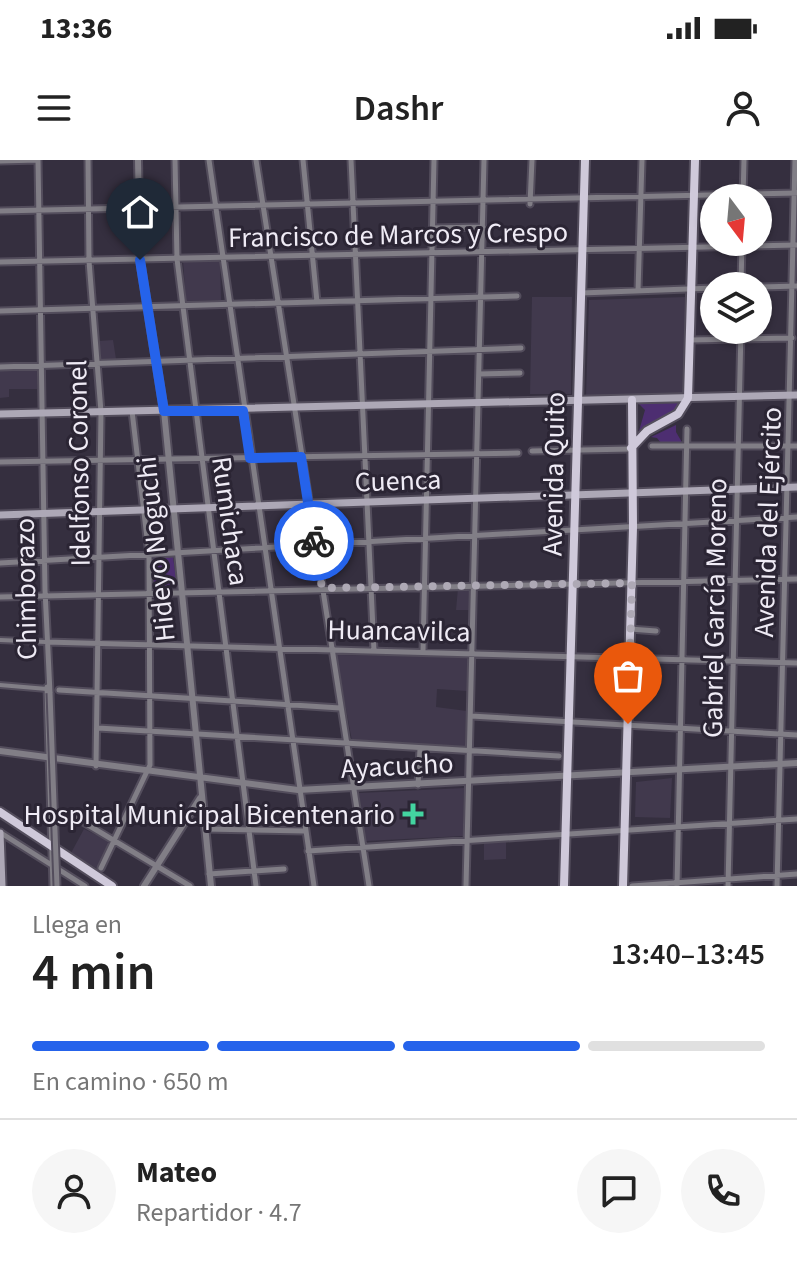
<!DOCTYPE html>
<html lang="es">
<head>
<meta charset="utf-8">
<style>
	:root { --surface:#fff; --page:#f6f6f6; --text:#222; --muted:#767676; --line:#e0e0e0; --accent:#2563eb }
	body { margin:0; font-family:"Source Sans 3",sans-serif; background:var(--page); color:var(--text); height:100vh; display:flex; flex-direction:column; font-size:30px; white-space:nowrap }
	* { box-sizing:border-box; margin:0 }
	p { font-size:26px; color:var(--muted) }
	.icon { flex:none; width:44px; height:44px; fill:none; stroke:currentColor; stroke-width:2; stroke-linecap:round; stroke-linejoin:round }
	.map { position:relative; height:726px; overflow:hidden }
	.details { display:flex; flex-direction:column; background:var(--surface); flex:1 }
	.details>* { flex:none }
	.needle { width:52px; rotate:164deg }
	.fabs { position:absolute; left:700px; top:24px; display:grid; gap:16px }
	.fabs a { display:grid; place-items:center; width:72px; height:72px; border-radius:50%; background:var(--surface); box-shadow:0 2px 6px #0004; font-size:40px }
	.pin { position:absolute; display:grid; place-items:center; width:68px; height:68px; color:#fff; margin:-82px -34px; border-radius:50% 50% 50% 0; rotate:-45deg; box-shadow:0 0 8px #0007 }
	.pin .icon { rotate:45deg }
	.courier { position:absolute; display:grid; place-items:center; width:80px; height:80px; margin:-40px; border:6px solid #2563eb; border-radius:50%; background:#fff; color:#222; box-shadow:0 2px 10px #0007 }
	.overview em { font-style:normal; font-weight:600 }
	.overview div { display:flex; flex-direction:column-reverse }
	.overview { display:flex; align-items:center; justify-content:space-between; height:136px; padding:0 32px }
	h1 { font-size:52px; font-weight:600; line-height:60px }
	.bar { display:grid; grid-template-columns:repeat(4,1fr); gap:12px 8px; align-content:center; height:96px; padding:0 32px }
	.bar i { height:10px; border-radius:6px; background:var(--line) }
	.bar .active { background:var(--accent) }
	.bar p { grid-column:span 4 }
	.line { display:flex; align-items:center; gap:20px; padding:0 32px; border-top:2px solid var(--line) }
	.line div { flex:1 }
	.round { display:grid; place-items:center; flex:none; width:84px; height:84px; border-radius:42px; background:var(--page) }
	.status { display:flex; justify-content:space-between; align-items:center; height:56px; padding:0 40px; background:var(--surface); direction:ltr }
	.status svg { height:22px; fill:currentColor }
	header { display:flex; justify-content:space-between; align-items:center; height:104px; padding:0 32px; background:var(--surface); font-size:36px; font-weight:600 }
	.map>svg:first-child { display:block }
	.built { fill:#41394d }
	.green { fill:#4d2e71 }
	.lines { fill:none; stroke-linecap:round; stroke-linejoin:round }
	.pedestrian-casing { stroke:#534d5c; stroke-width:8 }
	.minor-casing { stroke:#534d5c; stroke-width:9 }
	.tertiary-casing { stroke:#534d5c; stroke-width:10 }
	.secondary-casing { stroke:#534d5c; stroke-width:11 }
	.primary-casing { stroke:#534d5c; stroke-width:12 }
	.pedestrian { stroke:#817e86; stroke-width:4 }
	.minor { stroke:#817e86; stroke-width:5 }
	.tertiary { stroke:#817e86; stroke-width:6 }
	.secondary { stroke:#ada8b6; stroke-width:7 }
	.primary { stroke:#cfc9da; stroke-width:8 }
	.minor-bridge-casing { stroke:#534d5c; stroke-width:9; stroke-linecap:butt }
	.minor-bridge { stroke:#817e86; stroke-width:5 }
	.done { stroke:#aea9b5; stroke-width:8; stroke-dasharray:0 14.4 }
	.route { stroke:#2563eb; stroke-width:10 }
	.poi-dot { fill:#43d4a0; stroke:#2b2534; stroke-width:3 }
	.labels { text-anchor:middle; stroke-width:6; stroke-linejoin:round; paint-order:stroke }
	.street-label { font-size:28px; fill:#efebf5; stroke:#2b2534 }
	.poi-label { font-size:28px; fill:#efebf5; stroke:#2b2534; text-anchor:end }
</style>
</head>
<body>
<div class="status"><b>13:36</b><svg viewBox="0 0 49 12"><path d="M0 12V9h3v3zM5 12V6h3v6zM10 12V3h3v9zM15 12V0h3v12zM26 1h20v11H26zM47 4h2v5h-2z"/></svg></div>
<header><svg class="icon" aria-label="menu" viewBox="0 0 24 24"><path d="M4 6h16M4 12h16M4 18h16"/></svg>Dashr<svg class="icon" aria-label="person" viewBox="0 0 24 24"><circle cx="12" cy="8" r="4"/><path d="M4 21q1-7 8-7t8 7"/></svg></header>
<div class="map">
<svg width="797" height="726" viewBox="0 0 797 726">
	<rect width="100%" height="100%" fill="#352f3f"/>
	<path class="built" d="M220,100L221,140L186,141L183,101Z
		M532,137H572L571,234H530Z
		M687,137L686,234L586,236L589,140Z
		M113,180L116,199H101L99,181Z
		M37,208V229H9V237L0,238V210Z
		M458,428H471L470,450H456Z
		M336,495L468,496L467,531L437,529L436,547L467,551L465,587L352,581Z
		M672,618L670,658L635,657L636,622Z
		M464,628L463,676L366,681L359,633Z
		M84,669L111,682L96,708L71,693Z
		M506,682V699L484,700V683Z"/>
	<path class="green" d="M680,243C671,258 652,259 639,271L645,250L639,244Z
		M676,265V272L683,284H662L657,278L651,277Z
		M173,397L177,425L154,428L152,399Z"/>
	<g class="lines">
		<defs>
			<path id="pedestrian" d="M0,480L46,482
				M0,525L47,529"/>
			<path id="minor" d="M38,0L45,430L50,533
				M88,0L89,101L101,252L96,606
				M175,0L177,99L256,726
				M209,0L314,726
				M256,0L369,726
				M303,0L317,142
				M351,0L374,491
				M0,1L37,0
				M743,38L744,0
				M530,44L532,0
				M0,51L797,33
				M432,68L483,67
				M0,102L797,85
				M741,126L742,82
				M758,127L797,126
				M638,131L642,0
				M581,133L714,128
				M0,151L517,136
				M691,180L792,178
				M0,207L521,188
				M479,214L520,213
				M652,286H797
				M532,291L631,289
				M0,302L518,293
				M0,403L797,357
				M0,437L797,419
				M630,469L656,471
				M46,482L797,503
				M423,491L434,0
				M47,527L53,726
				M59,530L340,548
				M471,556L797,575
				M98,568L559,596
				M418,625L420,589
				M54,655L78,659L190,726
				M205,669L305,671
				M1,673L85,726
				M308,691L797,659
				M101,708L150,605L149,395L132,251
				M209,714L284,709
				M466,726L484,0
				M632,726L797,714
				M677,726L687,269
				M728,726L741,170
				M777,726L795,0"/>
			<path id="tertiary" d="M138,0L140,100L164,251L211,726
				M0,591L298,630L797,603
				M144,726L200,638"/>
			<path id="secondary" d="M0,254L797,235
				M0,355L797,327
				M0,673L2,726"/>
			<path id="primary" d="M631,288L647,271L678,254L688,238L695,0
				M0,652L112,726
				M564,726L585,0
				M623,726L633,367L632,240"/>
		</defs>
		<use href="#pedestrian" class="pedestrian-casing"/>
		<use href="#minor" class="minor-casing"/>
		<use href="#tertiary" class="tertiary-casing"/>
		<use href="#secondary" class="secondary-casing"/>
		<use href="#primary" class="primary-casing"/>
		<use href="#pedestrian" class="pedestrian"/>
		<use href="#minor" class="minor"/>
		<use href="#tertiary" class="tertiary"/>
		<use href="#secondary" class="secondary"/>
		<use href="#primary" class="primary"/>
		<defs>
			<path id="minor-bridge" d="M50,533L57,726"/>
		</defs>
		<use href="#minor-bridge" class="minor-bridge-casing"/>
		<use href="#minor-bridge" class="minor-bridge"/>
	</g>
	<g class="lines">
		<path class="done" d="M314,381L322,428L632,423L628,564"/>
		<path class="route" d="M140,100L164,251H243L250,298L301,297L314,381"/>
	</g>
	<path class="poi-dot" d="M409 642h8v8h8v8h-8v8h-8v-8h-8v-8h8z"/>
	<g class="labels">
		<g class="street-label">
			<text transform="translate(398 74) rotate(-1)" y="10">Francisco de Marcos y Crespo</text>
			<text transform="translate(78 303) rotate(-91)" y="10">Idelfonso Coronel</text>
			<text transform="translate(553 314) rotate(-89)" y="10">Avenida Quito</text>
			<text transform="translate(398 320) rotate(-2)" y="10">Cuenca</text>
			<text transform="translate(231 361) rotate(82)" y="10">Rumichaca</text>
			<text transform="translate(767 362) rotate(-88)" y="10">Avenida del Ejército</text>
			<text transform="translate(155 389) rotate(-96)" y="10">Hideyo Noguchi</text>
			<text transform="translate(25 429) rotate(-91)" y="10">Chimborazo</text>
			<text transform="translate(714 448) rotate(-89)" y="10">Gabriel García Moreno</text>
			<text transform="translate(399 470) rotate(1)" y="10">Huancavilca</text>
			<text transform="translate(397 605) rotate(-3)" y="10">Ayacucho</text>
		</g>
		<g class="poi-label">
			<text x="395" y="664">Hospital Municipal Bicentenario</text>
		</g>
	</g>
</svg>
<div class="fabs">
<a><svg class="needle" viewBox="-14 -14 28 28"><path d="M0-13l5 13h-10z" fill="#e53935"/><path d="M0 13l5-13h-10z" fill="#767676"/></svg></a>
<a><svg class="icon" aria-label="layers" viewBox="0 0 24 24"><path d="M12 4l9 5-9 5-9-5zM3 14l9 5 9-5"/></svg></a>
</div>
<div class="pin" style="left:628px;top:564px;background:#ea580c"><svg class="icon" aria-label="bag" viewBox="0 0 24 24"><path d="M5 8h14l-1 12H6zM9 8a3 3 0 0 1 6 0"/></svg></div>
<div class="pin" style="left:140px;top:100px;background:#1f2937"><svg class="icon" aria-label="home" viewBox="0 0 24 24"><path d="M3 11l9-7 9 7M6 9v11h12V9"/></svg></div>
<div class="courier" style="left:314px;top:381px"><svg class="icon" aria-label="bike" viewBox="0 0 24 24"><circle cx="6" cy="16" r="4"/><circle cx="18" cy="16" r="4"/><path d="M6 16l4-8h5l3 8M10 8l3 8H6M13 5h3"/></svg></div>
</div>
<section class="details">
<div class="overview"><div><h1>4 min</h1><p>Llega en</p></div><em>13:40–13:45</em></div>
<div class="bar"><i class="active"></i><i class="active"></i><i class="active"></i><i></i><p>En camino · 650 m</p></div>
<div class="line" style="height:144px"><a class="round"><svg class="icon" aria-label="person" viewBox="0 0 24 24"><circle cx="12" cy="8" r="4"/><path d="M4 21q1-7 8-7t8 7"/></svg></a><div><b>Mateo</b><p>Repartidor · 4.7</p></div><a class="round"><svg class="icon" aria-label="chat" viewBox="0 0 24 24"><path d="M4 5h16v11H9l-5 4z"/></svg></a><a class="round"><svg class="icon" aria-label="phone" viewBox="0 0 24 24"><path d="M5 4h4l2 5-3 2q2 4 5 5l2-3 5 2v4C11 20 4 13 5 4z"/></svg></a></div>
</section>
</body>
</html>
